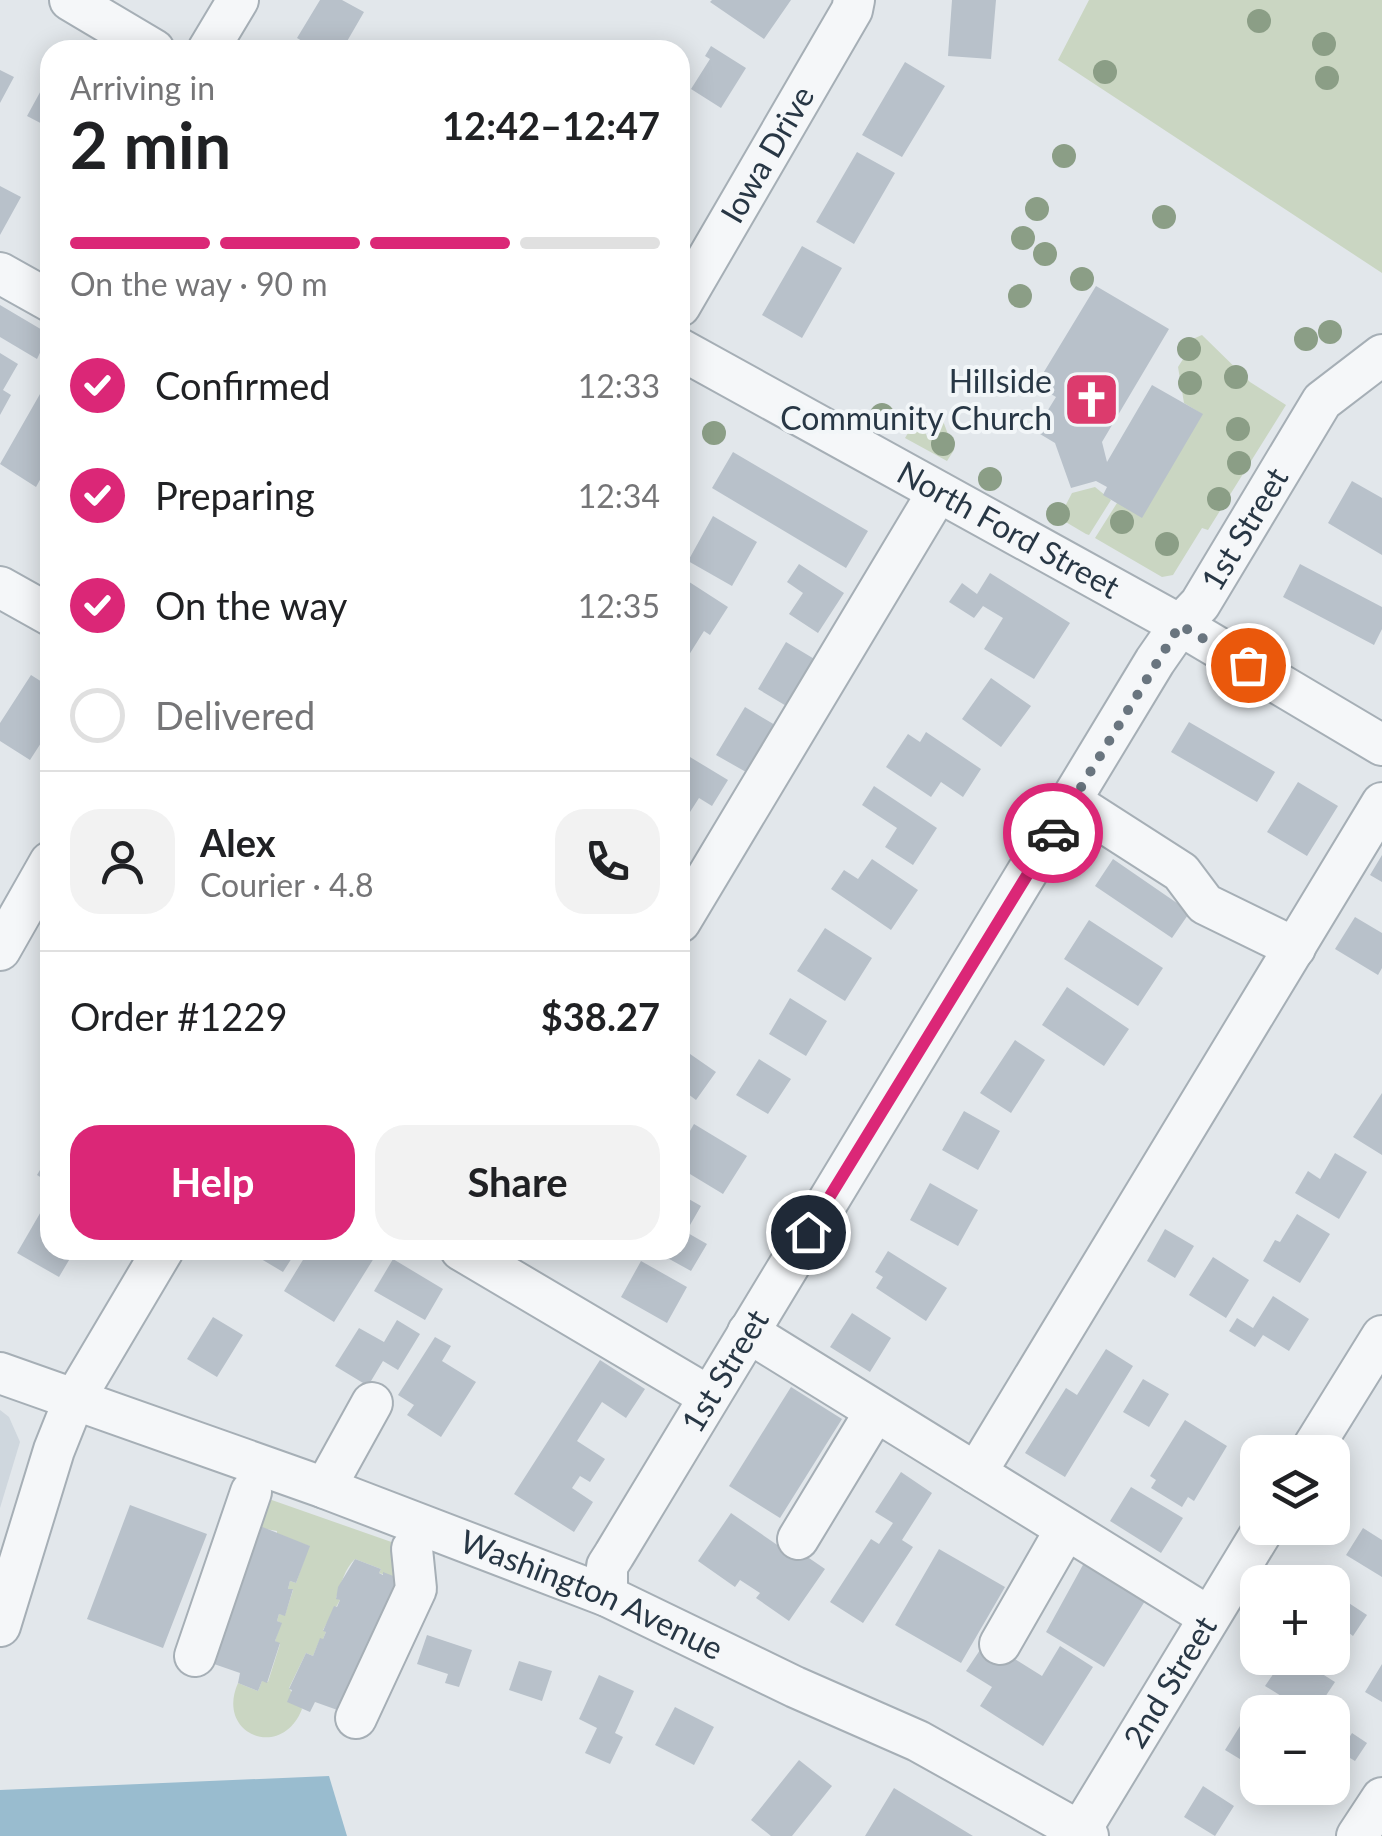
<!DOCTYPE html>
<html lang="en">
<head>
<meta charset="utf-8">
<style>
	:root { --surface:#fff; --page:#f2f2f2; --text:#202124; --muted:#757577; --line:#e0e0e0; --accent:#db2777 }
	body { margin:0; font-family:Lato,sans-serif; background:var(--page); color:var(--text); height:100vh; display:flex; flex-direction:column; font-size:38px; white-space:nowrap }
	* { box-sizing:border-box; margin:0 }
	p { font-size:32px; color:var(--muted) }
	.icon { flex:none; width:55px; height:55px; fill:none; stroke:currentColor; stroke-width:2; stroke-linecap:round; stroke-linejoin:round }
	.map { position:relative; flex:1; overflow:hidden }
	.sheet { position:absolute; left:40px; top:40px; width:650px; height:1220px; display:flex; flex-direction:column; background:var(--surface); border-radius:30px; box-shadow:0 5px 25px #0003 }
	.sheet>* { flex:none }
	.controls { position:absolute; left:1240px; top:1435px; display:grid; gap:20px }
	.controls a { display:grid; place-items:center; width:110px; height:110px; border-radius:20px; background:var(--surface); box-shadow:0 5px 25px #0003; font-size:50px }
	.pin { position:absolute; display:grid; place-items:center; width:85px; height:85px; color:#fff; margin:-42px; border:5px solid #fff; border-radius:50%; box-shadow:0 2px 10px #0007 }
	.courier { position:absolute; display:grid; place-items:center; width:100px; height:100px; margin:-50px; border:8px solid #db2777; border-radius:50%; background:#fff; color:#222; box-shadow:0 2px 12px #0007 }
	.summary em { font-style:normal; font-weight:700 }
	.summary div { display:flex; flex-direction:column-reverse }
	.summary { display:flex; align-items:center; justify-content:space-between; height:170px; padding:0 30px }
	h1 { font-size:65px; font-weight:700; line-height:75px }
	.bar { display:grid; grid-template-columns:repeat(4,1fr); gap:15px 10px; align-content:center; height:120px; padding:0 30px }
	.bar i { height:12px; border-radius:8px; background:var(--line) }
	.bar .selected { background:var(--accent) }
	.bar p { grid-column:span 4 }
	.line { display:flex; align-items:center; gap:25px; padding:0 30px; border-top:2px solid var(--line) }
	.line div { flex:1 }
	.round { display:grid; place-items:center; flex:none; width:105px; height:105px; border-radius:30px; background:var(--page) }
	ol { padding:0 30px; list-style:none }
	li { display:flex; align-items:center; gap:30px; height:110px }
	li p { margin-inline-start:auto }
	li .icon { padding:10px; border-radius:50%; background:var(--accent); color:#fff; stroke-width:4 }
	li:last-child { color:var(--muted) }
	li i { width:55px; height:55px; border:5px solid var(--line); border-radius:50% }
	.primary-button { display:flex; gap:20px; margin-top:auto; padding:20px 30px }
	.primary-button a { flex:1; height:115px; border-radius:30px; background:var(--accent); color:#fff; font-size:40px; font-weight:700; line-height:115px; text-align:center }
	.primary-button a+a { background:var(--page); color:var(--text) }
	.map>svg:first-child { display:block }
	.built { fill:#cfd7de }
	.green { fill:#cad6c2 }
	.water { fill:#99bccf }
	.building { fill:#b8c1ca }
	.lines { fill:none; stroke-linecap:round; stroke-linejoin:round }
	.minor-casing { stroke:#a6afb6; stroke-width:44 }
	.minor { stroke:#f5f7f9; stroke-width:40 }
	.tree { fill:#8b9e86 }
	.done { stroke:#69757f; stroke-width:10; stroke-dasharray:0 18 }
	.route { stroke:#db2777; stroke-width:12 }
	.labels { text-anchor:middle; stroke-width:8; stroke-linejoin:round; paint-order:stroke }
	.street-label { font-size:32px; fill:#283745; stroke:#f2f6f8 }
	.poi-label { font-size:32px; fill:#283745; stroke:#f2f6f8; text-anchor:end }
</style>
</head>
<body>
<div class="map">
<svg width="1382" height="1836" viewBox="0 0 1382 1836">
	<rect width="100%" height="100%" fill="#e2e7eb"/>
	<path class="built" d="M0,1410L9,1417L20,1442L0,1508Z"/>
	<path class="green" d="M1089,0H1382V273L1058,60Z
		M1202,335L1250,382L1286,405L1208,530L1202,528L1173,575L1162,577L1095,538L1117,503L1202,414L1184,403L1178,367L1185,356L1181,353L1188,341Z
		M919,415L927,437L932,439L943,421L954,450L947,461L905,438Z
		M1095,487L1111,500L1089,535L1086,534L1059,518L1072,493Z
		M266,1498L400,1545L399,1579L379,1573L381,1569L355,1559C345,1568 341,1584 336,1598L340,1600L323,1630L326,1632L323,1639H320L313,1656L306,1653L289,1688L302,1709C282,1761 215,1735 238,1683L258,1691L262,1681L268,1682L280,1644L275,1641L281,1623L277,1621L279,1614L285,1615L293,1590L288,1589L290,1581L296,1583L309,1546L277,1534V1531L260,1528Z"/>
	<path class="water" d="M329,1776L347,1836H0V1790Z"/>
	<path class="building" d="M320,0H342L364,12L342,50H317L297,38Z
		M712,0H791L764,39L710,2Z
		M952,0H996L991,59L948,56Z
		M711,46L746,68L721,108L691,89L710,59L705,56Z
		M905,62L945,86L902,157L862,135Z
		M0,70L14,77L0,103Z
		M44,85L50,89V128L27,116Z
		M857,152L895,173L854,244L816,222Z
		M0,186L21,197L0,235Z
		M802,246L842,268L802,338L762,315Z
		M1096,286L1169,329L1102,442L1107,462L1152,385L1203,414L1142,518L1103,495L1107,487L1096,481L1071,488L1055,443L1035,431L1056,397L1036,385Z
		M0,305L49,334L37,359L0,337Z
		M0,353L18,364L3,390L11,395L0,415Z
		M48,380L50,462L36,487L0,464Z
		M733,452L868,531L846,568L712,488Z
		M1352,481L1382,498V555L1328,523Z
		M713,516L757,542L732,586L688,561Z
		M799,564L844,593L818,633L789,614L803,593L787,582Z
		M1300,564L1382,607V629L1374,645L1283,597Z
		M990,573L1070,623L1034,679L984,649L1003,618L983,606L974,618L949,602L962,583L977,594Z
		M680,576L728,607L710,635L704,631L687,658L680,653Z
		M786,642L816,660L788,707L758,689Z
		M31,675L50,687V729L30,760L0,741V723Z
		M991,678L1031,706L1001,747L962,719Z
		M745,707L775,725L746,772L716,755Z
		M1189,722L1275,772L1257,802L1171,752Z
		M926,732L981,769L963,797L941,782L931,797L886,767L908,734L920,742Z
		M680,751L728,780L712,806L699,798L690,812L680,806Z
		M1298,782L1338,806L1307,856L1267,832Z
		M874,786L937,828L913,865L885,847L897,828L862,805Z
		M1382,855V882L1370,875Z
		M872,859L918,890L891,930L831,889L844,870L858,879Z
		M1113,859L1190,912L1172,938L1095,886Z
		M1355,917L1382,933V968L1378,975L1335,949Z
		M1089,920L1163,968L1138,1006L1064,959Z
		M825,928L872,958L845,1001L797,971Z
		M1067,987L1129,1029L1104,1066L1042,1025Z
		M790,998L827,1021L806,1056L769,1034Z
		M1015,1040L1045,1060L1011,1113L980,1093Z
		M680,1047L716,1072L696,1100L680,1088Z
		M759,1059L791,1079L768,1114L736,1095Z
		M1382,1093V1155L1353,1137Z
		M964,1111L1000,1131L978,1170L942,1150Z
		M694,1124L747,1156L723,1194L680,1168V1148Z
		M50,1153V1183L37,1175Z
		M1335,1153L1367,1172L1339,1219L1295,1193L1308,1171L1320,1179Z
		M930,1183L978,1210L958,1246L910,1220Z
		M680,1194L701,1206L686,1232L707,1244L691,1271L653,1250H680Z
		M50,1196V1250H75L59,1277L17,1253Z
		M1297,1214L1330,1234L1300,1283L1263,1261L1275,1240L1280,1242Z
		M1165,1229L1194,1246L1175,1278L1147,1261Z
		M246,1250H297L283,1272Z
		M309,1250H379L334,1322L284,1291Z
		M888,1251L947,1288L926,1321L876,1288L883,1277L875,1272Z
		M1213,1257L1249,1280L1226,1318L1189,1295Z
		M393,1259L443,1289L425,1320L374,1291Z
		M641,1261L687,1287L667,1323L621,1297Z
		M1273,1296L1309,1319L1289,1351L1263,1335L1255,1347L1229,1331L1237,1318L1253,1328Z
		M852,1313L891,1338L870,1372L830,1347Z
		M213,1317L243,1335L217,1377L187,1359Z
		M397,1320L420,1334L398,1370L383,1361L368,1386L335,1366L359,1328L384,1342Z
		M435,1337L451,1346L442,1361L476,1382L441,1437L407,1415L414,1405L398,1395Z
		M1106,1349L1133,1366L1065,1477L1025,1453L1066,1388L1077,1395Z
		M600,1360L645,1389L626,1418L602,1402L577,1441L605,1459L590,1482L580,1476L572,1488L593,1502L574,1532L514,1494Z
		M1143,1379L1169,1394L1149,1427L1123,1412Z
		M791,1387L842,1419L780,1518L729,1486Z
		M1185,1420L1227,1446L1194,1501L1188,1497L1182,1507L1151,1488L1156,1480L1150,1476Z
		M901,1472L932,1493L902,1540L913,1547L863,1623L830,1602L871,1539L879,1544L893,1523L875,1512Z
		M1131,1487L1183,1518L1161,1553L1110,1521Z
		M130,1505L207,1534L163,1648L87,1619Z
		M731,1513L786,1551L790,1545L825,1569L789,1621L756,1598L760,1593L740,1580L735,1587L698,1561Z
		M260,1526L310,1546L296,1583L290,1581L288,1589H293L285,1616L279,1614L277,1621L282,1623L275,1641L280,1643L267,1683L262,1681L258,1691L238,1683L240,1673L214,1664L226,1630L218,1626Z
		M1363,1528L1382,1540V1577L1346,1555Z
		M939,1549L1005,1587L961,1663L895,1625Z
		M355,1559L381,1569L379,1573L383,1575V1572L401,1579L343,1712L315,1702L310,1712L287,1702L292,1690L289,1689L306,1653L313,1656L320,1638L323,1639L326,1632L323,1631L334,1606L337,1607L340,1600L336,1599L338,1587Z
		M1084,1563L1145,1601L1104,1667L1046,1632Z
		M1332,1592L1367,1615L1353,1636L1345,1630L1332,1649Z
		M427,1635L472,1650L459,1687L445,1683L448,1674L417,1664Z
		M986,1641L1042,1676L1060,1646L1093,1667L1043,1746L980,1706L992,1687L966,1671Z
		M1284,1658H1297L1335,1682L1315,1712H1289L1294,1704L1265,1686Z
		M519,1661L552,1671L542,1701L509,1690Z
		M1382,1664V1702L1365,1692Z
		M599,1675L634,1691L615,1733L623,1737L610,1764L585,1753L597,1728L579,1719Z
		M675,1707L714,1727L694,1765L655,1745Z
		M1245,1718L1258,1726V1770L1225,1750Z
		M1352,1733L1367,1743L1355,1761L1340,1752Z
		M799,1760L832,1786L792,1836H771L751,1820Z
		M1203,1786L1234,1806L1215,1836L1184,1817Z
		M894,1788L973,1836H865Z"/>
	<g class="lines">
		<defs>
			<g id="minor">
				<path d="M70,0L154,50"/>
				<path d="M208,50L238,0"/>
				<path d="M0,273L50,301"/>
				<path id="s1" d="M680,306L852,10L854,0"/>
				<path id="s2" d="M680,349L1180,625L1382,745"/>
				<path d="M0,587L50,615"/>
				<path d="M1072,802L1181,872L1205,904L1295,948"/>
				<path d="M680,922L938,492"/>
				<path d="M0,950L50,862"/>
				<path d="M461,1250L708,1396"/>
				<path d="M748,1332L1209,1617"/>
				<path id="s3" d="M0,1373L325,1488L607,1596L795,1687L918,1741L1088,1836"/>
				<path d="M1310,1452L1382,1336"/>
				<path d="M976,1473L1382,803"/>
				<path d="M325,1488L372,1403"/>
				<path d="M798,1539L875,1412"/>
				<path id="s4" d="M607,1596V1566L614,1555L1155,661L1180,625L1200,604L1322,401L1382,355"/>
				<path d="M0,1626L54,1450L74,1400L163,1250"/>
				<path d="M1000,1644L1066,1529"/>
				<path d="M195,1656L251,1492"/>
				<path d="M356,1718L416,1589L412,1549"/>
				<path id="s5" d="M1077,1836L1264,1528"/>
				<path d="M1357,1836L1382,1798"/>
			</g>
		</defs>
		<use href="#minor" class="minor-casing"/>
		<use href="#minor" class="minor"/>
	</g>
	<g class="tree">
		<circle cx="1259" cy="21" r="12"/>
		<circle cx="1324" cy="44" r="12"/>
		<circle cx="1105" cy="72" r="12"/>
		<circle cx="1327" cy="78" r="12"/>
		<circle cx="1064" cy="156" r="12"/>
		<circle cx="1037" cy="209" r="12"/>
		<circle cx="1164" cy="217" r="12"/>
		<circle cx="1023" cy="238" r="12"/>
		<circle cx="1045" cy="254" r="12"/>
		<circle cx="1082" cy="279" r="12"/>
		<circle cx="1020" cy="296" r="12"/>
		<circle cx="1330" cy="332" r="12"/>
		<circle cx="1306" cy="339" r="12"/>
		<circle cx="1189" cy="349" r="12"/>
		<circle cx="1236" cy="377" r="12"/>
		<circle cx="1190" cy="383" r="12"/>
		<circle cx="882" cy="415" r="12"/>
		<circle cx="1238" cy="429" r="12"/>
		<circle cx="714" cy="433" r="12"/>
		<circle cx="943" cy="444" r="12"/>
		<circle cx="1239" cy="463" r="12"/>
		<circle cx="990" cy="479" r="12"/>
		<circle cx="1219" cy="499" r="12"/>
		<circle cx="1058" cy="514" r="12"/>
		<circle cx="1122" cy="522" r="12"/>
		<circle cx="1167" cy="544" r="12"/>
	</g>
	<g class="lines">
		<path class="done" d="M1053,833L1180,625L1248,665"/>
		<path class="route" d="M808,1232L1053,833"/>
	</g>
	<defs>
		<symbol id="church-square" viewBox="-11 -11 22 22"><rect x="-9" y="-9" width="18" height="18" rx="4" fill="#dc3b6d" stroke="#f2f6f8"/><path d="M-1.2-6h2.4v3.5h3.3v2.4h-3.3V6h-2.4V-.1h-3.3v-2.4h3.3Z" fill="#fff"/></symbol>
	</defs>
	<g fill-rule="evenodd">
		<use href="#church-square" x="1060" y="368" width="63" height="63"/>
	</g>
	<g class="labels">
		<g class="street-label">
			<text dy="11" stroke="none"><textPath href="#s1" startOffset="175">Iowa Drive</textPath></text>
			<text dy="11" stroke="none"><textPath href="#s4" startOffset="1248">1st Street</textPath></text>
			<text dy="11" stroke="none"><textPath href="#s2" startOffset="375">North Ford Street</textPath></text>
			<text dy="11" stroke="none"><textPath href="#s4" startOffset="258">1st Street</textPath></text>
			<text dy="11" stroke="none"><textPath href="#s3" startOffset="632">Washington Avenue</textPath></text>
			<text dy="11" stroke="none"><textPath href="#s5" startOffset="180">2nd Street</textPath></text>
		</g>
		<g class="poi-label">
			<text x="1052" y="393">Hillside<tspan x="1052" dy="37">Community Church</tspan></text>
		</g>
	</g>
</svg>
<div class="controls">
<a><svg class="icon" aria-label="layers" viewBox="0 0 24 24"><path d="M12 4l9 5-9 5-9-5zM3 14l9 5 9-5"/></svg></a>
<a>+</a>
<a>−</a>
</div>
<div class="pin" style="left:1248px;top:665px;background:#ea580c"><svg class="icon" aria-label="bag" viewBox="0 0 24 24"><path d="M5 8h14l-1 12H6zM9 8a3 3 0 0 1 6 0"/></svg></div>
<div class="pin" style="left:808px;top:1232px;background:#1f2937"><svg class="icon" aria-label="home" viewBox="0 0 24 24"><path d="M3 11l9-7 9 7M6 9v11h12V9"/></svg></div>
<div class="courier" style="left:1053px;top:833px"><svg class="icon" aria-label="car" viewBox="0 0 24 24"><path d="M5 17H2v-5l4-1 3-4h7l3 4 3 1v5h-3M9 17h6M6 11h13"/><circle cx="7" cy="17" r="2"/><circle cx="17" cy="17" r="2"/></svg></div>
<section class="sheet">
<div class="summary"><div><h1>2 min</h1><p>Arriving in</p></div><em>12:42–12:47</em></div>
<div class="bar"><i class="selected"></i><i class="selected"></i><i class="selected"></i><i></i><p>On the way · 90 m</p></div>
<ol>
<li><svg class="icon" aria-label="check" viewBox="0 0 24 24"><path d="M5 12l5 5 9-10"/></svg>Confirmed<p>12:33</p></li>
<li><svg class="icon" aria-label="check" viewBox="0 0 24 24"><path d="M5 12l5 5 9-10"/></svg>Preparing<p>12:34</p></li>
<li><svg class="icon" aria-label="check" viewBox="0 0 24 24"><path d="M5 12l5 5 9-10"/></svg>On the way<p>12:35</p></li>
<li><i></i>Delivered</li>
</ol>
<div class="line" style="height:180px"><a class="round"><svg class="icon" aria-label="person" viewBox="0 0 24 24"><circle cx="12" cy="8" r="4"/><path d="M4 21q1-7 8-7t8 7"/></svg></a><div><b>Alex</b><p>Courier · 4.8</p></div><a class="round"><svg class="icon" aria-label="phone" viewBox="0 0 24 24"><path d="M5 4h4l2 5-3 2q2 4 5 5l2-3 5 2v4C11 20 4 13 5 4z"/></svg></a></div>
<div class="line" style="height:130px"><div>Order #1229</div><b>$38.27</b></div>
<div class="primary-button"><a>Help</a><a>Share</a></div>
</section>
</div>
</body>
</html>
